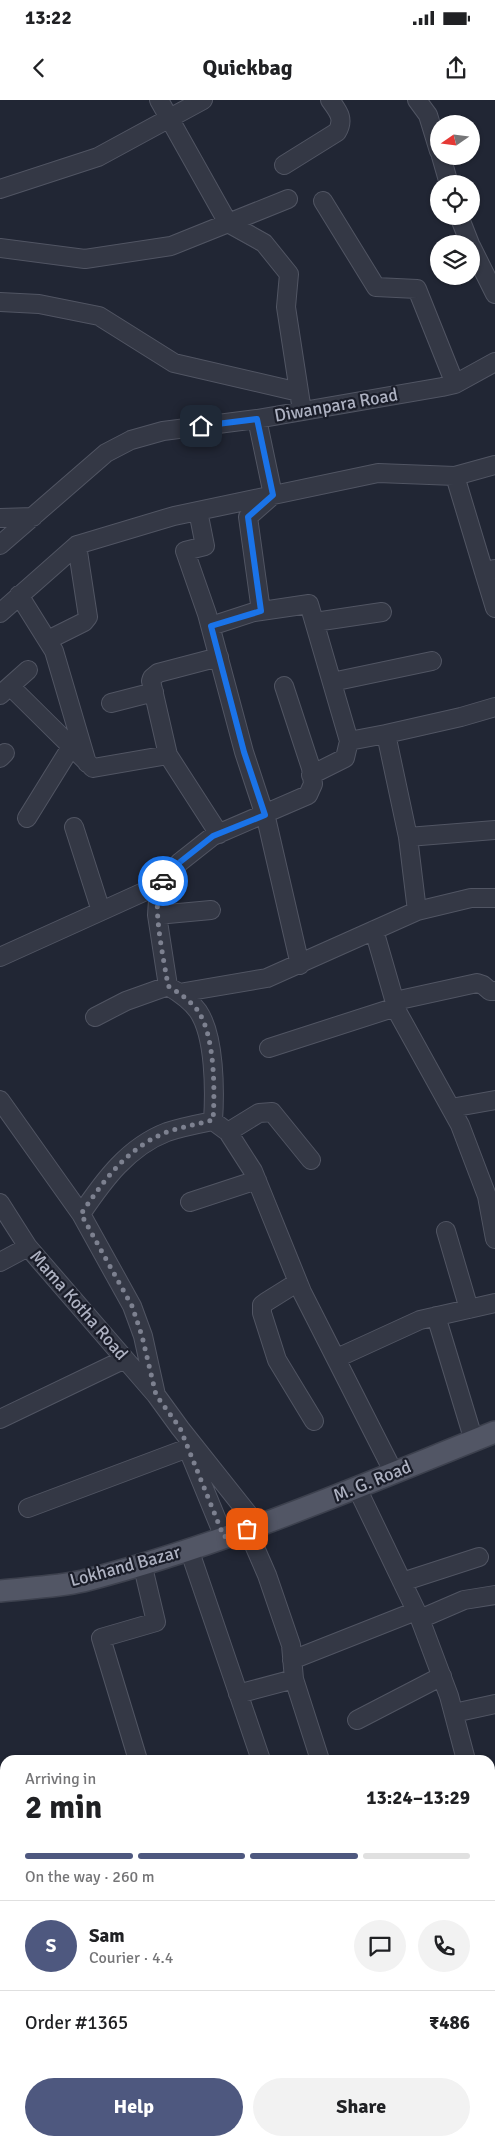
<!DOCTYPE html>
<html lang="en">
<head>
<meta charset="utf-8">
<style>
	:root { --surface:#fff; --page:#f2f2f2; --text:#202124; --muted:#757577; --line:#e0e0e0; --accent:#4e587f }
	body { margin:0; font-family:Signika,sans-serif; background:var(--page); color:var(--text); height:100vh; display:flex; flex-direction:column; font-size:19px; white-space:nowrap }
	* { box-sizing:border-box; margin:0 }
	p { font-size:16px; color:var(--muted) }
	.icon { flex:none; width:28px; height:28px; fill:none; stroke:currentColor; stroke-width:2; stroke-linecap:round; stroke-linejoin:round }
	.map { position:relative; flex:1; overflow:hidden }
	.side { position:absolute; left:0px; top:1655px; width:495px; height:391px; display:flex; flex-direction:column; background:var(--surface); border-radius:15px 15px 0 0; box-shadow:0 1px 4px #0004 }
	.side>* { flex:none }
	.needle { width:32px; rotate:256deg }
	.controls { position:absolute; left:430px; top:15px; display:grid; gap:10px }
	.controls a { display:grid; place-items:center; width:50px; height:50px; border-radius:50%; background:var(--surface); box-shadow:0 1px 4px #0004; font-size:25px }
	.pin { position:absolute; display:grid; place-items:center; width:42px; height:42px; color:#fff; margin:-21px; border-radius:10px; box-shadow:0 2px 8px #0006 }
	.courier { position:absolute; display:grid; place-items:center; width:50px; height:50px; margin:-25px; border:4px solid #1a73e8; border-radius:50%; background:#fff; color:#222; box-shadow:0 1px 6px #0007 }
	.head em { font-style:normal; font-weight:800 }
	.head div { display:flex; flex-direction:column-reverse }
	.head { display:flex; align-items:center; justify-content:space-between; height:85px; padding:0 25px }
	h1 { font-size:32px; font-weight:800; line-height:38px }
	.bar { display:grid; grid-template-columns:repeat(4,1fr); gap:8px 5px; align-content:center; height:60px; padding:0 25px }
	.bar i { height:6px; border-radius:4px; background:var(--line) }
	.bar .on { background:var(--accent) }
	.bar p { grid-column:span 4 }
	.line { display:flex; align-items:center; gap:12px; padding:0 25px; border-top:1px solid var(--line) }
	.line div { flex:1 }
	.round { display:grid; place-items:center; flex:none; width:52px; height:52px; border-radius:26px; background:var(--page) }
	.action { display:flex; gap:10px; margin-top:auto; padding:10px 25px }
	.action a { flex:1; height:58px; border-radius:30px; background:var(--accent); color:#fff; font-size:20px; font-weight:800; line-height:58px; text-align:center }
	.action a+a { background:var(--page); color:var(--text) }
	.status { display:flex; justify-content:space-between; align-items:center; height:35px; padding:0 25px; background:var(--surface); direction:ltr }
	.status svg { height:14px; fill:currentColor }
	header { display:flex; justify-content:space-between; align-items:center; height:65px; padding:0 25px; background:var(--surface); font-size:22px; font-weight:800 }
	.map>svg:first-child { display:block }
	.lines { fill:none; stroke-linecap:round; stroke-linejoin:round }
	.minor-casing { stroke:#515563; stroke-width:20 }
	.major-casing { stroke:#3d414e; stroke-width:24 }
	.minor { stroke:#343845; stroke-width:18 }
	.major { stroke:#525665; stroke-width:21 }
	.done { stroke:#7d8190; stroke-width:5; stroke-dasharray:0 9 }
	.route { stroke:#1a73e8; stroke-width:6 }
	.labels { text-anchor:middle; stroke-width:4.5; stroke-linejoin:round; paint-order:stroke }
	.street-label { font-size:18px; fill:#aeb2c2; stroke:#1a1d29 }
</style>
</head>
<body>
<div class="status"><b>13:22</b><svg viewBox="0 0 49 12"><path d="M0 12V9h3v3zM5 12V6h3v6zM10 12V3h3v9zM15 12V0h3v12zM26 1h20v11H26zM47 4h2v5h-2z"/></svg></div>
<header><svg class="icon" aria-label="back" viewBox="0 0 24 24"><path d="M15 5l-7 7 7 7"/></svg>Quickbag<svg class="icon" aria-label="share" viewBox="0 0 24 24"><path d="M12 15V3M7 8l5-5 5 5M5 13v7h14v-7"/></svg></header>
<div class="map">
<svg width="495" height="2046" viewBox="0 0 495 2046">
	<rect width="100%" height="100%" fill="#212634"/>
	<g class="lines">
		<defs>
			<path id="minor" d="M159,0L228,123L264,143L289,174L286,207L302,311
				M417,0L428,15L439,51
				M441,56L449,84
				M284,65L337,32C345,19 338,11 330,0
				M0,89L98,57L203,0
				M323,101L376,187L417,189L455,284
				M459,116L470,144
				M471,146L495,194
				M0,148L85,159L171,146L288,99
				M0,202L39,204L99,216L174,263L299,292
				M257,319L273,395L248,417L261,511
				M455,376L495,365
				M198,411L205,446L185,451L207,514L244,652L267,722L300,865
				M0,418L33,417
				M0,445L106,353L131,340L163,331L257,319L442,287L455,284L495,262
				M484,472L495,508
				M19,495L54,551L87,663
				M0,513L77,445L174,416L378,373L455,376L484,472L495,469
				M315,522L382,512
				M211,526L254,512L309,504L349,641L386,634
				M48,540L84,522L88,517L77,445
				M332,582L432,561
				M10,586L93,668L168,655
				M0,595L28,570
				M111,603L154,592
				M0,658L5,653
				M311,675L345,658L349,641
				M27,718L71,647
				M74,727L101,811
				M219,734L168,655L151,581L152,578L158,573L219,557
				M408,737L386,634L461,617L495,607
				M417,811L408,737L495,730
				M157,815L211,810
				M374,830L398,913L460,1025L487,1096L495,1139
				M0,857L159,785
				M179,893L267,878L417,811L471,798H495
				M395,901L477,883L483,885L490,891H495
				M95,917L126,901L168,886
				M269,948L396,907
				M0,1000L81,1114
				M451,1008L495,1000
				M213,1021C215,991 215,936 198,911C191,901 178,892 168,886L157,815L159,785L180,762L213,736L308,695L313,684L311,668L284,586
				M228,1032L259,1013L272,1012L311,1060
				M190,1102L257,1080
				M0,1103L28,1147L156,1295L180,1328L257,1425
				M446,1131L469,1209
				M0,1162L28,1147
				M298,1182L266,1202L262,1205V1213L277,1260L314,1321
				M436,1216L474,1341
				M337,1258L420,1220L495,1203
				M156,1295L143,1236L132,1206L81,1114C104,1080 128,1047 167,1032C182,1027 198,1024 213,1021L228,1032L253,1071L302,1192L394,1373
				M0,1319L125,1259
				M187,1347L224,1437
				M357,1388L420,1519L449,1596L466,1660
				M28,1408L188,1348
				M247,1429L267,1475L291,1545L294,1579L320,1660
				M189,1449L261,1660
				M402,1482L479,1457
				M420,1519L464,1500L495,1495
				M292,1560L416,1511
				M238,1594L294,1579
				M454,1613L495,1604
				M357,1620L442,1576
				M138,1660L101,1538L156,1522L142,1463
				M0,1681H5
				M0,1746H5
				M490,1785L495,1796
				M0,1807L5,1805
				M0,1860L5,1859
				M490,1878L495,1877
				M0,1925L5,1924
				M0,2007L5,2006
				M202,2041L205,2046
				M379,2041L381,2046
				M452,2041L454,2046"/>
			<path id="major" d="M0,1491C27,1488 56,1487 83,1481C224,1445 360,1386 495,1332"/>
		</defs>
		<use href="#minor" class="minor-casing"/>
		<use href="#major" class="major-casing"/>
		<use href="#minor" class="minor"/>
		<use href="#major" class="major"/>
	</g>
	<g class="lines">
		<path class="done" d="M163,781C149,797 165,864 168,886C178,892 191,901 198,911C215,936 215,991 213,1020C198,1024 182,1027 167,1032C128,1047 104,1080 81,1114L132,1206L142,1236L156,1295L180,1328L224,1437L247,1429"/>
		<path class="route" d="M163,781L180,762L213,736L265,715L244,652L211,526L261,511L248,417L273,395L257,319L201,326"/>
	</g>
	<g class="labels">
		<g class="street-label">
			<text transform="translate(336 305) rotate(-10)" y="6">Diwanpara Road</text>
			<text transform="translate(79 1205) rotate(49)" y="6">Mama Kotha Road</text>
			<text transform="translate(372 1381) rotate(-22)" y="6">M. G. Road</text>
			<text transform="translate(125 1466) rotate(-15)" y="6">Lokhand Bazar</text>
		</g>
	</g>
</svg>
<div class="controls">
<a><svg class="needle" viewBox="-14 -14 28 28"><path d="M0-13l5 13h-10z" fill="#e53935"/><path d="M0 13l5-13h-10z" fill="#757577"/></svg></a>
<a><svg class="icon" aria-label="locate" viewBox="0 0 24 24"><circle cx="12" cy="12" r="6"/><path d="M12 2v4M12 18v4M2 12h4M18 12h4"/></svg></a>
<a><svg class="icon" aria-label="layers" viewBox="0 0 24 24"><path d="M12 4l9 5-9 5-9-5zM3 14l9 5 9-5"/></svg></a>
</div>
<div class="pin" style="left:247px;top:1429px;background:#ea580c"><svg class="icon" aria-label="bag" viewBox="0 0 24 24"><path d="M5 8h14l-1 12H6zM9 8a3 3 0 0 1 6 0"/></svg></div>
<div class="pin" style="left:201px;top:326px;background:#1f2937"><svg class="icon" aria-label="home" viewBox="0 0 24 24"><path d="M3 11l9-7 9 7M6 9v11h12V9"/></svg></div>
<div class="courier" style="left:163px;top:781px"><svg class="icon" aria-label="car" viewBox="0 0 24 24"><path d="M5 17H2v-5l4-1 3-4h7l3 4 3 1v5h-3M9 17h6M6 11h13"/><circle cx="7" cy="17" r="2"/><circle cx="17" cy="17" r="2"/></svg></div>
<section class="side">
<div class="head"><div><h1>2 min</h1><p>Arriving in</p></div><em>13:24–13:29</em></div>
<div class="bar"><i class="on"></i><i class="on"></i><i class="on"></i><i></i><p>On the way · 260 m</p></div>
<div class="line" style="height:90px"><b class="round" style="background:var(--accent);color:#fff">S</b><div><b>Sam</b><p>Courier · 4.4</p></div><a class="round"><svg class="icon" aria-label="chat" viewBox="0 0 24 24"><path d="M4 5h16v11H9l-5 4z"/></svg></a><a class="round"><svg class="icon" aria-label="phone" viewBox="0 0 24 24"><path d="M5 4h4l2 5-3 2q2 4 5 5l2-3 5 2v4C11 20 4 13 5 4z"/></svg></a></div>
<div class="line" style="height:65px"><div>Order #1365</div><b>₹486</b></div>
<div class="action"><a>Help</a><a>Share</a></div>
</section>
</div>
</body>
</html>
